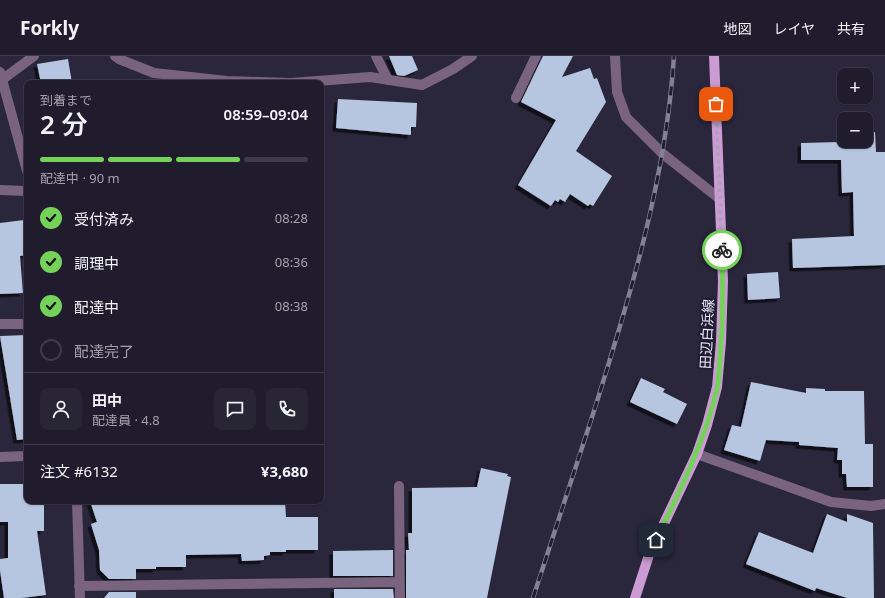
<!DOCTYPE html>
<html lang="ja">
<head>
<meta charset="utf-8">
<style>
	:root { --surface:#201c2d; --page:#282535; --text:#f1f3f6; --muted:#a2a1aa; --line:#3d3a49; --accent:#74d25b }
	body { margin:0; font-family:"Noto Sans","Noto Sans JP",sans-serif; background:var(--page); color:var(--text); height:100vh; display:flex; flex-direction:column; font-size:15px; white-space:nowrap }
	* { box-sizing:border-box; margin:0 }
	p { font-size:13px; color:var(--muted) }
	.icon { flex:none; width:22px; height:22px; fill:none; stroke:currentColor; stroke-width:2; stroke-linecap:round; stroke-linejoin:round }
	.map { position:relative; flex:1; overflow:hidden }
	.details { position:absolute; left:24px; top:24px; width:300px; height:424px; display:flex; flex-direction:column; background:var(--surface); border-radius:8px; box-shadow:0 1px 3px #0004,0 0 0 1px var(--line) }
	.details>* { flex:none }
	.tools { position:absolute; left:837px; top:12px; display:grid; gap:8px }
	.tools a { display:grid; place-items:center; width:36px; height:36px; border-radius:8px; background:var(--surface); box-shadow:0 1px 3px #0004,0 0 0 1px var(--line); font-size:20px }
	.pin { position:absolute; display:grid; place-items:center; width:34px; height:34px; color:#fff; margin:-17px; border-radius:8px; box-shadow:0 2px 6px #0006 }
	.courier { position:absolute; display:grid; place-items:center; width:40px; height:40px; margin:-20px; border:3px solid #74d25b; border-radius:50%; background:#fff; color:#222; box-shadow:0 1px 5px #0007 }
	.overview em { font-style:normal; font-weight:600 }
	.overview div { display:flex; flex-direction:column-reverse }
	.overview { display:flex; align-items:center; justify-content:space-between; height:68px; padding:0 16px }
	h1 { font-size:26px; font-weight:600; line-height:30px }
	.bar { display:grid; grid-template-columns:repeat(4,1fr); gap:6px 4px; align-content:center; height:48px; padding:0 16px }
	.bar i { height:5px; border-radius:3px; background:var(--line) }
	.bar .active { background:var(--accent) }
	.bar p { grid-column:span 4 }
	.line { display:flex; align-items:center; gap:10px; padding:0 16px; border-top:1px solid var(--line) }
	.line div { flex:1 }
	.round { display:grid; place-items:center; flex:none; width:42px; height:42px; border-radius:8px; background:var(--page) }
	ol { padding:0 16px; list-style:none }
	li { display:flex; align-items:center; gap:12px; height:44px }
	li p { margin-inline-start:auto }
	li .icon { padding:4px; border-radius:50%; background:var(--accent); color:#111; stroke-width:4 }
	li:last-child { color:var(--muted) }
	li i { width:22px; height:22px; border:2px solid var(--line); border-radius:50% }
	header { display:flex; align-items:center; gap:24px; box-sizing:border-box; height:56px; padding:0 20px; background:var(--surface); border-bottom:1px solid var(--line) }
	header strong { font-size:19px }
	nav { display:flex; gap:22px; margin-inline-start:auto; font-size:14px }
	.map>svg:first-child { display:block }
	.building { fill:#b6c6e0; filter:url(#shadow) }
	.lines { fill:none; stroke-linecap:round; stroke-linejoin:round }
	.minor { stroke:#7a637e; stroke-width:10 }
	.major { stroke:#cc9bd3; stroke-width:10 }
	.rail-casing { stroke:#828092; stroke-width:4.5 }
	.rail { stroke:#201c32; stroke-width:3; stroke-dasharray:9; stroke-linecap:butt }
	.done { stroke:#a6a4b6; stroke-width:4; stroke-dasharray:0 7.2 }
	.route { stroke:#74d25b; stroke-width:5 }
	.labels { text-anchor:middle; stroke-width:4; stroke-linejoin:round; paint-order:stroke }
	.street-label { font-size:14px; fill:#e9e8f7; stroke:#201c32 }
</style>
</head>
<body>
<header>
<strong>Forkly</strong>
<nav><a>地図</a><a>レイヤ</a><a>共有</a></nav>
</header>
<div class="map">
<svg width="885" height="542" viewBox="0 0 885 542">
	<defs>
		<filter id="shadow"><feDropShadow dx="-3.5" dy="3.5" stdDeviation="0" flood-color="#0009"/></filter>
	</defs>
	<rect width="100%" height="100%" fill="#2a263c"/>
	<path class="building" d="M389,0H412L418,14L404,20L397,19Z
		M543,0H573L562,21L590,12L594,23L597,22L606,46L576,95L612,120L593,150L590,148L588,150L570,138L565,146L560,143L558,146L555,144L551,150L518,129L556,64L521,46Z
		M68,3L72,27H41L37,8Z
		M338,43L417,47L416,71H411V79L336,72Z
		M875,76L876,96H885V209L793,212L792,183L854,180L853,136L842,137L841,104H801V87L840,86V78L844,77V85H866V77Z
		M24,164L27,186V199L20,200L23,237L0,238V167Z
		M778,216L780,242L748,244L747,218Z
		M27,279V383L17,384L0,280Z
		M641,322L665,333L663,336L687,348L677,368L630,346Z
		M751,326L806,337V332L825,333V335H864L865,388H873V431H847L846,418H842V404H837L838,392L799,389V386L766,384L760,405L724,394L732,369L741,371Z
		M481,412L508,418L507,420L511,421L487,542H406V494H409L408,477H412V432L477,431Z
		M0,428H27V445H44V475H37L46,539L21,542H4L0,514V503L8,502V466H0Z
		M90,445H285L286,461H318V494H286V496H270V499L264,500V504L242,505L241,498L186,499V511H156V513H136V523H109L100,514L99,494L91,468L97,466Z
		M827,458L847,466V458L873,467L874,542H847L816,532L815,535L746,508L759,476L813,497Z
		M393,494V520H333V495Z
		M334,533H393L394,542H334Z
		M109,536H136V542H104Z"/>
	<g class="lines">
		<path class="minor" d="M115,0L119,3L154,17L227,25L289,27
			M376,0L388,24
			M615,0L617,36L626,61L663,98L720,143
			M0,16L27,115
			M3,23L34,0
			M291,27L370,21L422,29L453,13L472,0
			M516,42L536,0
			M0,134L27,135
			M0,268H27
			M697,398L831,446L871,450L885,448
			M0,401L27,400
			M399,430L400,542
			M77,445L80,542
			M79,530L399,526"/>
		<path class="major" d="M635,542L649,499L697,398L707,369L717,331L721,286L723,225L714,0"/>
		<defs>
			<path id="rail" d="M533,542C553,481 573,419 593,358C630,241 666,123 674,0"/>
		</defs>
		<use href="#rail" class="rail-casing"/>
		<use href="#rail" class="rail"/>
	</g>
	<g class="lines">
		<path class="done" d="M716,48L722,194"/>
		<path class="route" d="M656,484C680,434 704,388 717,333C719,323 719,313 720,303C723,266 723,230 722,194"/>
	</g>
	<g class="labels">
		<g class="street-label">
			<text transform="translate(707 278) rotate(-87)" y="5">田辺白浜線</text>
		</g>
	</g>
</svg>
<div class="tools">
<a>+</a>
<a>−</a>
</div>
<div class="pin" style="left:716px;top:48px;background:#ea580c"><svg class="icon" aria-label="bag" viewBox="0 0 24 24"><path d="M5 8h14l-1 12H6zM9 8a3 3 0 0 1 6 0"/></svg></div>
<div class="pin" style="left:656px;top:484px;background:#1f2937"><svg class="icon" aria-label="home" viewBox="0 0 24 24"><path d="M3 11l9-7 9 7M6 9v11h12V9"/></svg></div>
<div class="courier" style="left:722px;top:194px"><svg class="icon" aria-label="bike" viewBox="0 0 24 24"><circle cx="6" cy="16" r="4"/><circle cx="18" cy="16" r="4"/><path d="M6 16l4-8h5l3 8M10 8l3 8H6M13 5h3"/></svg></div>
<section class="details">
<div class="overview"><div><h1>2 分</h1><p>到着まで</p></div><em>08:59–09:04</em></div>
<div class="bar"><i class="active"></i><i class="active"></i><i class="active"></i><i></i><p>配達中 · 90 m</p></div>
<ol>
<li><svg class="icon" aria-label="check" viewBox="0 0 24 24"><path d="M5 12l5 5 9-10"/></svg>受付済み<p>08:28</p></li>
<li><svg class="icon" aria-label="check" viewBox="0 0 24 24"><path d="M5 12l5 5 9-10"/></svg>調理中<p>08:36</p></li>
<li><svg class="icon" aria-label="check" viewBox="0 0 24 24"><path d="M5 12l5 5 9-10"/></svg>配達中<p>08:38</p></li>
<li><i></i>配達完了</li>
</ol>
<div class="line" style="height:72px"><a class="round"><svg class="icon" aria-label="person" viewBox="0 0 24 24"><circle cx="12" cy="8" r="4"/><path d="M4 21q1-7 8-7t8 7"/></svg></a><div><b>田中</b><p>配達員 · 4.8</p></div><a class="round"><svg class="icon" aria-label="chat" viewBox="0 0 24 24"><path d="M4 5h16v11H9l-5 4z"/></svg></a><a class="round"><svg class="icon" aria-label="phone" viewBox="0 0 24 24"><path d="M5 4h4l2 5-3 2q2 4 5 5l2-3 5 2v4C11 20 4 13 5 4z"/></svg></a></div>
<div class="line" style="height:52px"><div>注文 #6132</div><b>¥3,680</b></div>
</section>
</div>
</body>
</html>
